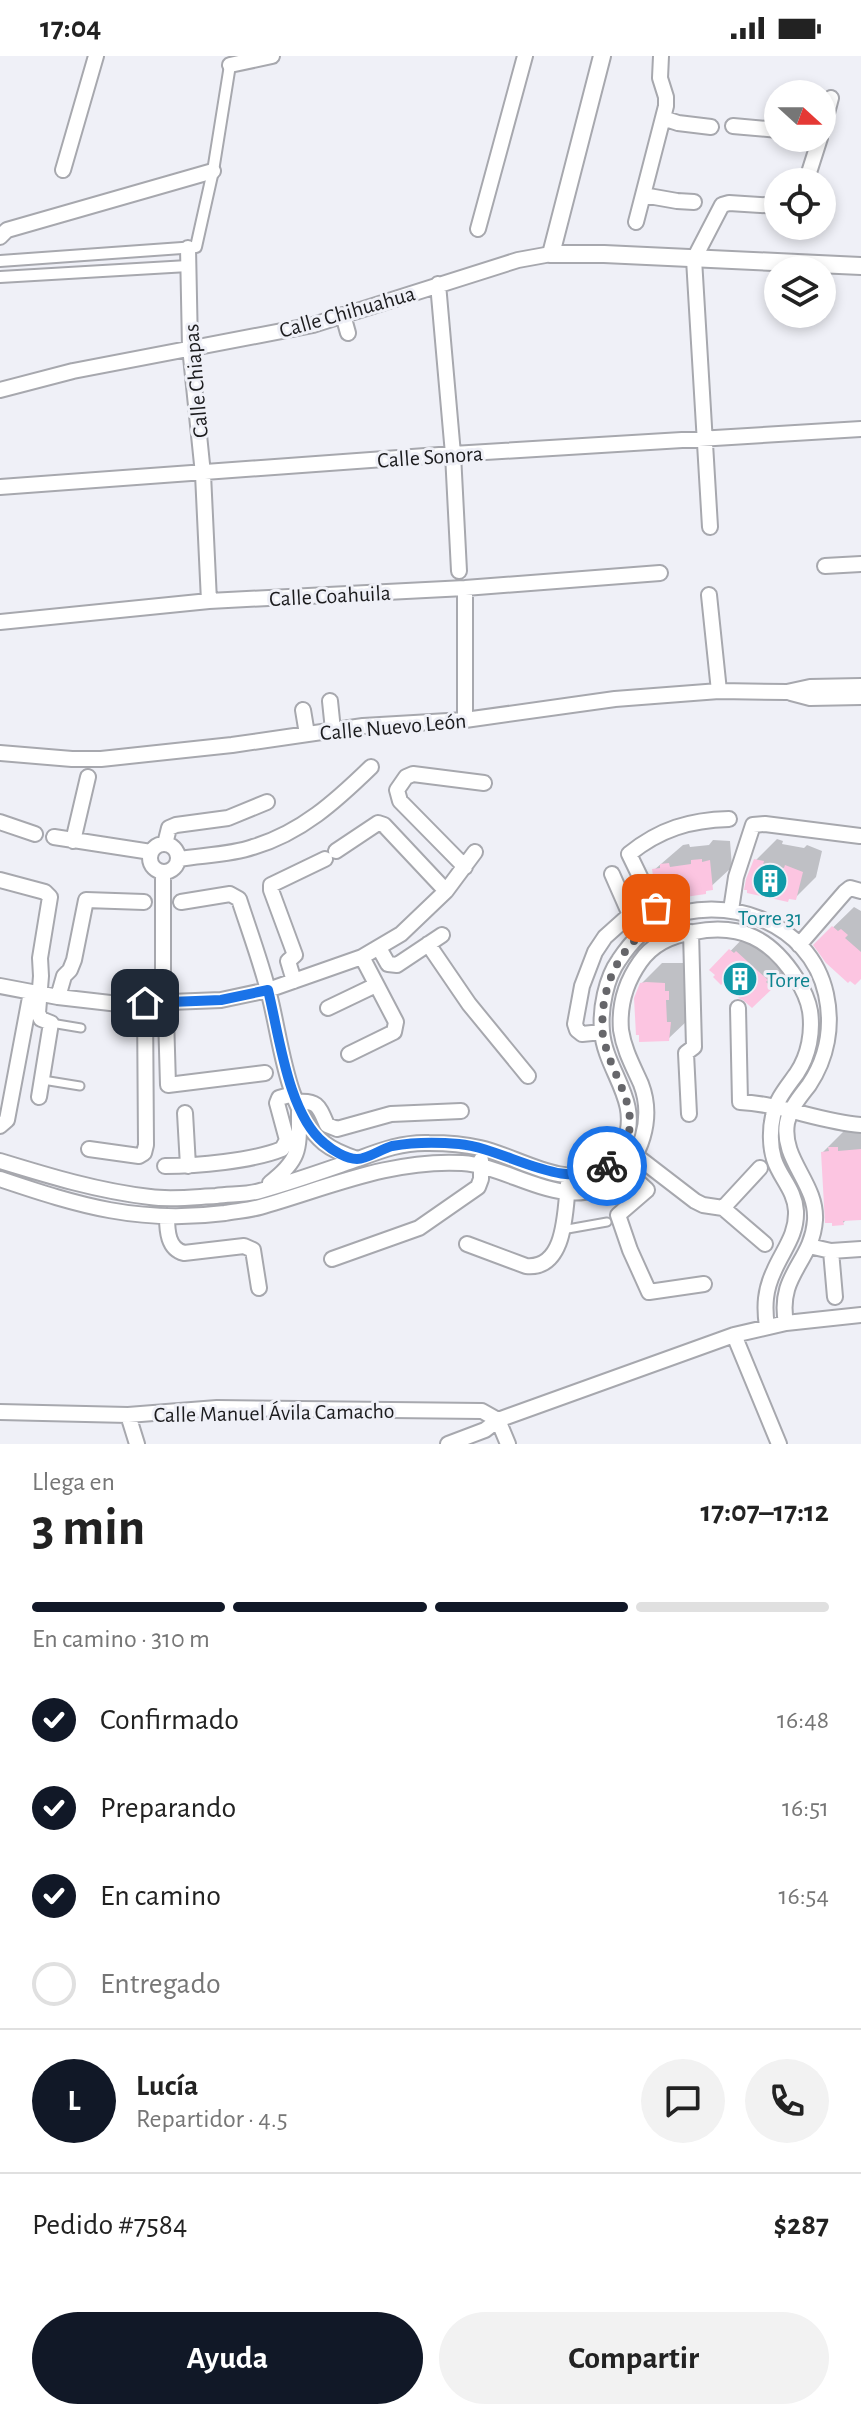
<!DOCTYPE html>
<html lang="es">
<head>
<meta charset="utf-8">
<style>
	:root { --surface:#fff; --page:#f2f2f2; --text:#222; --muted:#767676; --line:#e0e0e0; --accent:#111827 }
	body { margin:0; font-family:"Alegreya Sans",sans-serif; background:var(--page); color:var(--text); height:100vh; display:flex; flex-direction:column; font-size:30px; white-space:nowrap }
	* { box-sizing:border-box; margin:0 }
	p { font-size:26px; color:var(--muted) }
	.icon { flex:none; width:44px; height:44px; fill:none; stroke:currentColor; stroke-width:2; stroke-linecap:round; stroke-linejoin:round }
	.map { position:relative; height:1388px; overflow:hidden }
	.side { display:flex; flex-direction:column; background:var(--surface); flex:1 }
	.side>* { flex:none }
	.needle { width:52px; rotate:111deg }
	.fabs { position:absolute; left:764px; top:24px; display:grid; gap:16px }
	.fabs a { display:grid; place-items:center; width:72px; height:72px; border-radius:50%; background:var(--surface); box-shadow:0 4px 12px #0003; font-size:40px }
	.pin { position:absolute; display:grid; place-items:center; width:68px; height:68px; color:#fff; margin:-34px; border-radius:16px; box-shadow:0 4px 12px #0006 }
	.courier { position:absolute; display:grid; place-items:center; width:80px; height:80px; margin:-40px; border:6px solid #1a73e8; border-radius:50%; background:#fff; color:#222; box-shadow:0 2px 10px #0007 }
	.overview em { font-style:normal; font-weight:700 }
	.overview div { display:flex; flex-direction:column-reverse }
	.overview { display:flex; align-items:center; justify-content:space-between; height:136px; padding:0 32px }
	h1 { font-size:52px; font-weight:700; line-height:60px }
	.bar { display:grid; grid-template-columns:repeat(4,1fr); gap:12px 8px; align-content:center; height:96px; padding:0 32px }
	.bar i { height:10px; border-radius:6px; background:var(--line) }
	.bar .on { background:var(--accent) }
	.bar p { grid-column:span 4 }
	.line { display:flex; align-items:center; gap:20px; padding:0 32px; border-top:2px solid var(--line) }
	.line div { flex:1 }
	.round { display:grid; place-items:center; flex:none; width:84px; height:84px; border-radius:42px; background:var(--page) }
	ol { padding:0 32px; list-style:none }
	li { display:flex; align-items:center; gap:24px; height:88px }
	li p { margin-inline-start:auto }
	li .icon { padding:8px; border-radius:50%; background:var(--accent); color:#fff; stroke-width:4 }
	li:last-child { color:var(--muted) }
	li i { width:44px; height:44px; border:4px solid var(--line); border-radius:50% }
	.button { display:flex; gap:16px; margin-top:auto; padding:16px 32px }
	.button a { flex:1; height:92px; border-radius:48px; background:var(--accent); color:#fff; font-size:32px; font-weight:700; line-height:92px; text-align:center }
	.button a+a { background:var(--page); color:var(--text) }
	.status { display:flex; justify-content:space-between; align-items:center; height:56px; padding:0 40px; background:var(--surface); direction:ltr }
	.status svg { height:22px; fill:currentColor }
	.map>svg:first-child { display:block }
	.shadow { fill:#0003 }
	.building { fill:#fcc5e1 }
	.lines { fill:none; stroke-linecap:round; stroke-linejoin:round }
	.service-casing { stroke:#a7a8ae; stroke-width:11 }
	.pedestrian-casing { stroke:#a7a8ae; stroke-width:14 }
	.minor-casing { stroke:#a7a8ae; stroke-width:18 }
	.tertiary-casing { stroke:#a7a8ae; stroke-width:20 }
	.service { stroke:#fff; stroke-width:7 }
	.pedestrian { stroke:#fff; stroke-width:10 }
	.minor { stroke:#fff; stroke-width:14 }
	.tertiary { stroke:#fff; stroke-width:16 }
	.done { stroke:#66666a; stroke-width:8; stroke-dasharray:0 14.4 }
	.route { stroke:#1a73e8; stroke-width:10 }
	.labels { text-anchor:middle; stroke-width:6; stroke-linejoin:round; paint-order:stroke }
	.street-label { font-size:22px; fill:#1c1c1e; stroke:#eff0f7 }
	.culture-label { font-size:22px; fill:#0d838f; stroke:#eff0f7 }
</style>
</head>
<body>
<div class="status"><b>17:04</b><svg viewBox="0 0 49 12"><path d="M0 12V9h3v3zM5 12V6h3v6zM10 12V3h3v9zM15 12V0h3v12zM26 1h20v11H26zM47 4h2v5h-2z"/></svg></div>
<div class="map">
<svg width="861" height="1388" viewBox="0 0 861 1388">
	<rect width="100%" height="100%" fill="#eff0f7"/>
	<path class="shadow" d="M777,783L783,785L782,788L804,792L807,789L822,795L816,821L795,842L753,807Z
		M713,784L730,785L732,811L705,836L654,814L683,789L689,788L690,791L709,789Z
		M854,851L861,855V921L815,889Z
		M751,874L792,910L752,949L712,914Z
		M662,907H684L689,963L668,983L641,928Z
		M851,1072L861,1075V1163H847L843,1167L823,1096L843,1076Z"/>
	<path class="building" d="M702,803V806L710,804L713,834L706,835V838L664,844L663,841H661L654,827L652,813L660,812V808L669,807L670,811L691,808V804Z
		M754,803L764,805L763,809L784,812L785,809L803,816L796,844L789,843L788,846L747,837V834H744L746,823Z
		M832,870L838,875L841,873L848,879L845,882L861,896V923L855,929L850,925L848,927L826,907L813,889Z
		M729,893L734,897L736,895L768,924L766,926L773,932L752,952L743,944L738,942L739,941L724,926L721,929L713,921L715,919L709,914Z
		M646,926L665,927V935H669V944H666L667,966H671L669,985L639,986V979H636L634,942L640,927Z
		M828,1091H838V1095L861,1093V1164L843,1165L844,1169L832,1170V1167H825L821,1096L829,1095Z"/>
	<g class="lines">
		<defs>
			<path id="service" d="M51,967L81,972
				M43,1024L80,1030
				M562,1174L607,1166"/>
			<path id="pedestrian" d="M0,205L196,191L213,115L230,9
				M0,221L188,210"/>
			<path id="minor" d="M230,9L272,0
				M663,62L678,67L711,71
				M733,70L778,74
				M822,76L831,42
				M63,114L96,0
				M806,126L820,82
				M643,139L677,145L694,146
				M636,166L666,50V41L660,22L661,0
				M478,173L525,0
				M0,181L7,174L213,115
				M188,192L190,291L203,418L209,545
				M438,228L453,398L459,515
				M343,259L348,277
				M0,334L73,315L313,269L518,204L551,198
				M0,431L453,398L861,373
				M710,471L694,203L722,149L729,147L778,150
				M825,510L861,508
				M465,532V664
				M709,539L719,635
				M0,566L209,545L465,532L660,517
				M791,637L810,642L861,641
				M330,645L333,674
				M303,654L307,678
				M0,697L72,703H101L232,689L363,670L465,664L615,643L719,635L787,636L810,631L861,630
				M0,766L35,778
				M54,781L151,796
				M73,785L88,721
				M150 802a14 14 0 1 1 28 0a14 14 0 1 1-28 0Z
				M165,788L169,772L176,769L228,762L267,746
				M336,795L378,767L384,769L446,835
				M179,803C203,799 230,799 253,791C301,777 336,745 371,711
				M465,811L400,745L397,734L406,721L413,718L484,727
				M163,817V946L166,960L168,1029L265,1017
				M612,818L630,859
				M0,824L45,836L50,841L40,902L41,920L38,957L41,963L51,967L39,1041
				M181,846L230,838L239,843C249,874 261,906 269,938C281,983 286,1056 324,1087C334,1095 345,1099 357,1103
				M731,854L736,821L753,769L765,768L860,780
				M661,864L629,798C660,773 690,764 729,763
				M428,888L469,948L528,1020
				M799,889L845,836L850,832L861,835
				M379,892L388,908L397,909L442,879
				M294,925L288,905L295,899L271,834V829L325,803
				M0,930L58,941L119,948L221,944L268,934L362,901L401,878L446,835L475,796
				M58,941L64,920L70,914L74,904L86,844L144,846
				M328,952L376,929
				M738,952L740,1046C782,1048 820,1066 861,1069
				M602,976L582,978L577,974L575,968L582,930L595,896L605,881L643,847
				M349,998L394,976L396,966L362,901
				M297,1046C318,1044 319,1051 327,1069L337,1073L391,1058L461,1055
				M185,1057L188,1110
				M689,1058L686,997L694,991L691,876
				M0,1070L7,1064L31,936
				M89,1093L139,1100L144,1097L146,1089L145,947
				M630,1095L695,1145L703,1149L723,1152L765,1188
				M0,1105C49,1120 98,1135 150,1141C171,1144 195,1141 216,1140C230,1138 246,1139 260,1135C293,1126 326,1114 358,1103C382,1094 403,1086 429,1087C447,1087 463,1088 480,1092C517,1100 563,1133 600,1114C611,1108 620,1098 624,1087C642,1045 605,1015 602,975C600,953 606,922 619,904C629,889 644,872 661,864C724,836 810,865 826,938C833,970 827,1002 809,1029C800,1041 790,1052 787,1067C781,1104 817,1127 815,1164C812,1207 777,1218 786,1267
				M165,1110C196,1110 253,1105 282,1093L287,1084L277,1047L279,1042L293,1038
				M625,1114L647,1134L618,1159L630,1194L649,1236L704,1228
				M0,1123C80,1150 139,1168 225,1157C236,1155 249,1154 260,1151C327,1132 391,1103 462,1107C511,1110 567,1159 613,1124C642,1103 654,1062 641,1028C633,1010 624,994 621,974C619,950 626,926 640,906C653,887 672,879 694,876C741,867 771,883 796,922C803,933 808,943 810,955C813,976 809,999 797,1017C788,1030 776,1043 773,1060C770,1073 770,1090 774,1103C780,1122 795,1134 796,1155C797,1179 783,1194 774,1215C765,1234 764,1250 767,1271
				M270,1127C301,1103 299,1093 299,1055
				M723,1152L760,1112
				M167,1160C167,1175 168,1193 184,1197L244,1190L253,1194L259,1232
				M467,1188L526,1210C566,1214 565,1155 568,1128
				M809,1190L831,1195L861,1193
				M831,1195L835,1241
				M332,1203L419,1172L478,1131L481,1123V1104
				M734,1279L779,1388
				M0,1356L128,1359L217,1352L482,1355L498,1364L508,1388
				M128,1359L137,1388
				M448,1388L485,1374L498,1364L734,1279L786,1267L861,1259"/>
			<path id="tertiary" d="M602,0L551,198H604L861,210"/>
		</defs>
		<use href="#service" class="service-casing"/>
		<use href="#pedestrian" class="pedestrian-casing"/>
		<use href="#minor" class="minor-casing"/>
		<use href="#tertiary" class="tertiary-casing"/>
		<use href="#service" class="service"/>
		<use href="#pedestrian" class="pedestrian"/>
		<use href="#minor" class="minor"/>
		<use href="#tertiary" class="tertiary"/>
	</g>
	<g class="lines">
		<path class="done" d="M607,1110C657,1066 611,1027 603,979C601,971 603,962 603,954C607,915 628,883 661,864L656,852"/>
		<path class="route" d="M145,947L221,944L268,934C279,978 288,1058 324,1087C332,1094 346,1103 357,1103C368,1103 381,1093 392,1090C414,1086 438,1086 459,1088C506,1092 563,1137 607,1110"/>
	</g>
	<defs>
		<symbol id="building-disc" viewBox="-11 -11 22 22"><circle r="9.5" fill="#0f9aa8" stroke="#eff0f7"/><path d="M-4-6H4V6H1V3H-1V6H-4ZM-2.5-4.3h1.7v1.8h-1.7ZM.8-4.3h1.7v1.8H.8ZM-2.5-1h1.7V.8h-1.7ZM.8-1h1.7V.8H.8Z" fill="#fff"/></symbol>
	</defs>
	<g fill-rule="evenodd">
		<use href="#building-disc" x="750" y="805" width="40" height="40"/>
		<use href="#building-disc" x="720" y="903" width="40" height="40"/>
	</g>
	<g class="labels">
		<g class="street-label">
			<text transform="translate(347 255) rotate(-16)" y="8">Calle Chihuahua</text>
			<text transform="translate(195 325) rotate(-95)" y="8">Calle Chiapas</text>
			<text transform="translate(430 400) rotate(-4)" y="8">Calle Sonora</text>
			<text transform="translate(330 539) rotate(-3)" y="8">Calle Coahuila</text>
			<text transform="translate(393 670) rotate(-5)" y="8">Calle Nuevo León</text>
			<text transform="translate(274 1356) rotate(-1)" y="8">Calle Manuel Ávila Camacho</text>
		</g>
		<g class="culture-label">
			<text x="770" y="869">Torre 31</text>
			<text x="766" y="931" text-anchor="start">Torre</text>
		</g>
	</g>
</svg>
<div class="fabs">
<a><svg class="needle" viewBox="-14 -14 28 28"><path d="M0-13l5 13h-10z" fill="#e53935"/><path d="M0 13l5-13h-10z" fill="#767676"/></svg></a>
<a><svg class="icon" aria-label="locate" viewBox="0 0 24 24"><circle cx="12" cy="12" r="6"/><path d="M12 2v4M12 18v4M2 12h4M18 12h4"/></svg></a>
<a><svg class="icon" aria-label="layers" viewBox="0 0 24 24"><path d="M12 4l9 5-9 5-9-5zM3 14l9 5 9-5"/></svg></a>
</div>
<div class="pin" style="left:656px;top:852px;background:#ea580c"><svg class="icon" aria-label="bag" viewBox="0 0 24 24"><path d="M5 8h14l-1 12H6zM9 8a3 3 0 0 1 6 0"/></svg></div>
<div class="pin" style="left:145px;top:947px;background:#1f2937"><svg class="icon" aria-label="home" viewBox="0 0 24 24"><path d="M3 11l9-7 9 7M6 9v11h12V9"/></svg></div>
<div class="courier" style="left:607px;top:1110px"><svg class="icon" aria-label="bike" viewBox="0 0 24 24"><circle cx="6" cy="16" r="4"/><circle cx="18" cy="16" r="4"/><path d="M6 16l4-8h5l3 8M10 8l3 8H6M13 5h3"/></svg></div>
</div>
<section class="side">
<div class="overview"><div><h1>3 min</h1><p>Llega en</p></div><em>17:07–17:12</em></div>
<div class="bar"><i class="on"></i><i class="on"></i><i class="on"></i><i></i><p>En camino · 310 m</p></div>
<ol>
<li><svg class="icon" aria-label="check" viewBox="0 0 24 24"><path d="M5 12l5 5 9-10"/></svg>Confirmado<p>16:48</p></li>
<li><svg class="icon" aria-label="check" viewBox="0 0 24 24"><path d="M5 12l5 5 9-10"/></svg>Preparando<p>16:51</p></li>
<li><svg class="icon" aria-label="check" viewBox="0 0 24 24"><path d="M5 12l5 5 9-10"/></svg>En camino<p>16:54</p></li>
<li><i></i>Entregado</li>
</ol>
<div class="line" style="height:144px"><b class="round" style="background:var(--accent);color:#fff">L</b><div><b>Lucía</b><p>Repartidor · 4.5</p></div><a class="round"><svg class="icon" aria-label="chat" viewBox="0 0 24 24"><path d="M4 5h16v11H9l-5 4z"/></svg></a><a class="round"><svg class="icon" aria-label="phone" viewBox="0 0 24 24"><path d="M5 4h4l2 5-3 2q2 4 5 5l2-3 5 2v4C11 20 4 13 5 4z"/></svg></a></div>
<div class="line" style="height:104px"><div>Pedido #7584</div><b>$287</b></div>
<div class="button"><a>Ayuda</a><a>Compartir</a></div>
</section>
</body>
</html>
